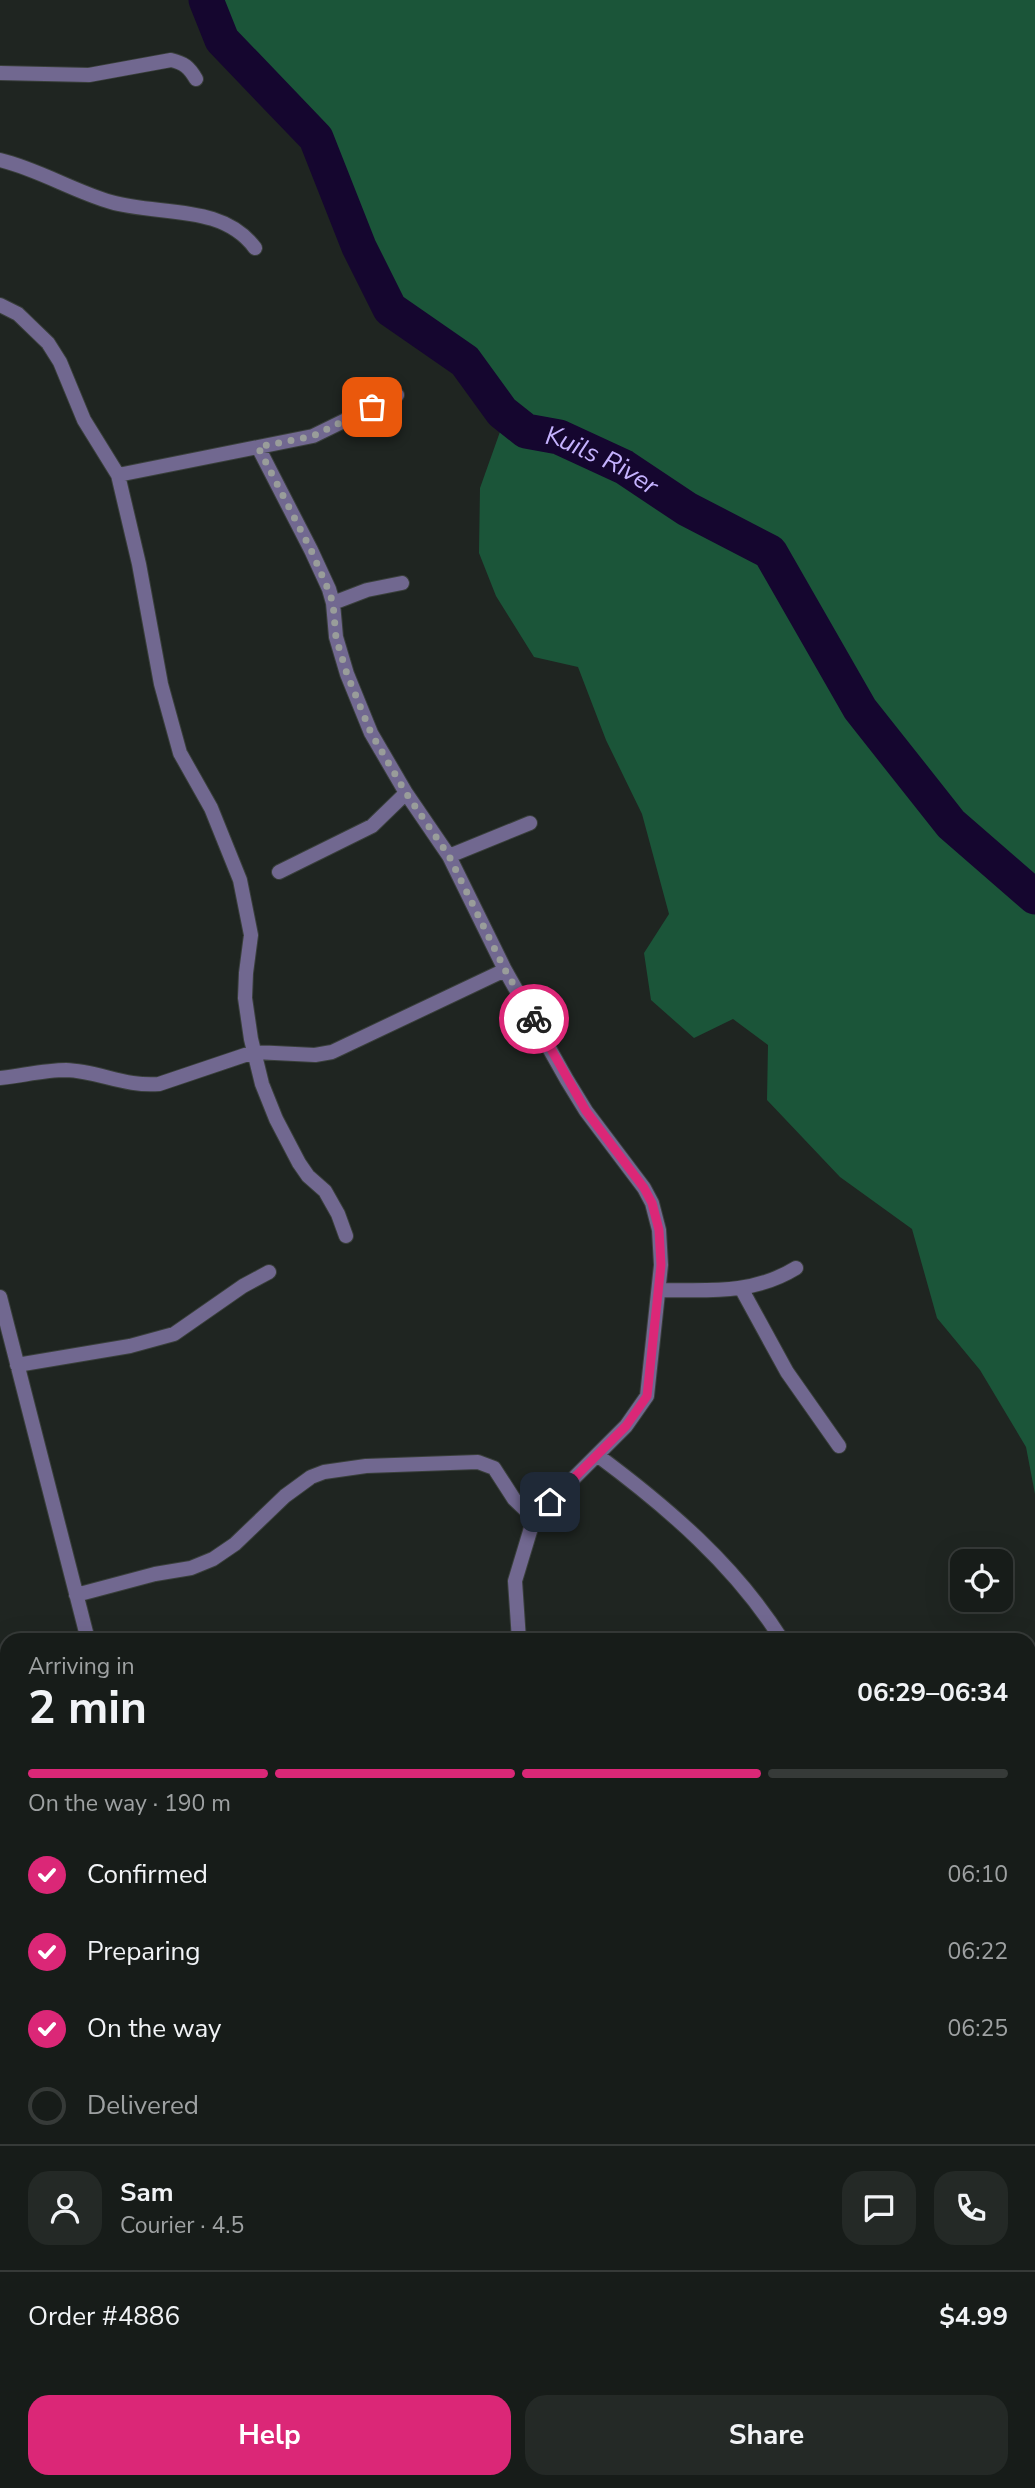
<!DOCTYPE html>
<html lang="en">
<head>
<meta charset="utf-8">
<style>
	:root { --surface:#171c19; --page:#242926; --text:#f1f3f6; --muted:#9ea1a2; --line:#363a38; --accent:#db2777 }
	body { margin:0; font-family:"Nunito Sans",sans-serif; background:var(--page); color:var(--text); height:100vh; display:flex; flex-direction:column; font-size:26px; white-space:nowrap }
	* { box-sizing:border-box; margin:0 }
	p { font-size:23px; color:var(--muted) }
	.icon { flex:none; width:38px; height:38px; fill:none; stroke:currentColor; stroke-width:2; stroke-linecap:round; stroke-linejoin:round }
	.map { position:relative; flex:1; overflow:hidden }
	.side { position:absolute; left:0px; top:1633px; width:1036px; height:856px; display:flex; flex-direction:column; background:var(--surface); border-radius:21px 21px 0 0; box-shadow:0 7px 28px #0002,0 0 0 2px var(--line) }
	.side>* { flex:none }
	.tools { position:absolute; left:950px; top:1549px; display:grid; gap:14px }
	.tools a { display:grid; place-items:center; width:63px; height:63px; border-radius:14px; background:var(--surface); box-shadow:0 7px 28px #0002,0 0 0 2px var(--line); font-size:35px }
	.pin { position:absolute; display:grid; place-items:center; width:60px; height:60px; color:#fff; margin:-30px; border-radius:14px; box-shadow:0 4px 10px #0006 }
	.courier { position:absolute; display:grid; place-items:center; width:70px; height:70px; margin:-35px; border:5px solid #db2777; border-radius:50%; background:#fff; color:#222; box-shadow:0 2px 9px #0007 }
	.summary em { font-style:normal; font-weight:700 }
	.summary div { display:flex; flex-direction:column-reverse }
	.summary { display:flex; align-items:center; justify-content:space-between; height:119px; padding:0 28px }
	h1 { font-size:46px; font-weight:700; line-height:52px }
	.bar { display:grid; grid-template-columns:repeat(4,1fr); gap:10px 7px; align-content:center; height:84px; padding:0 28px }
	.bar i { height:9px; border-radius:5px; background:var(--line) }
	.bar .active { background:var(--accent) }
	.bar p { grid-column:span 4 }
	.line { display:flex; align-items:center; gap:18px; padding:0 28px; border-top:2px solid var(--line) }
	.line div { flex:1 }
	.round { display:grid; place-items:center; flex:none; width:74px; height:74px; border-radius:21px; background:var(--page) }
	ol { padding:0 28px; list-style:none }
	li { display:flex; align-items:center; gap:21px; height:77px }
	li p { margin-inline-start:auto }
	li .icon { padding:7px; border-radius:50%; background:var(--accent); color:#fff; stroke-width:4 }
	li:last-child { color:var(--muted) }
	li i { width:38px; height:38px; border:4px solid var(--line); border-radius:50% }
	.cta { display:flex; gap:14px; margin-top:auto; padding:14px 28px }
	.cta a { flex:1; height:80px; border-radius:21px; background:var(--accent); color:#fff; font-size:28px; font-weight:700; line-height:80px; text-align:center }
	.cta a+a { background:var(--page); color:var(--text) }
	.map>svg:first-child { display:block }
	.green { fill:#1b5539 }
	.lines { fill:none; stroke-linecap:round; stroke-linejoin:round }
	.river { stroke:#15062f; stroke-width:35 }
	.building { fill:#484e4b; stroke:#5d6360; stroke-width:2 }
	.minor-casing { stroke:#393f3b; stroke-width:16 }
	.minor { stroke:#716890; stroke-width:14 }
	.done { stroke:#999d9a; stroke-width:7; stroke-dasharray:0 12.6 }
	.route { stroke:#db2777; stroke-width:9 }
	.labels { text-anchor:middle; stroke-width:6; stroke-linejoin:round; paint-order:stroke }
	.water-label { font-size:26px; font-style:italic; fill:#c5b2fe; stroke:#161b18 }
</style>
</head>
<body>
<div class="map">
<svg width="1035" height="2488" viewBox="0 0 1035 2488">
	<rect width="100%" height="100%" fill="#1f2521"/>
	<path class="green" d="M194,0H1035V1494L1026,1447L980,1370L937,1318L912,1229L840,1177L767,1100L768,1045L733,1019L694,1038L651,1000L644,953L669,914L642,814L606,740L578,667L534,657L496,596L479,553L480,488L501,429L457,367L412,334L378,319L336,228L313,162L292,126L211,46Z
		M1035,2110V2312L1029,2283V2113Z
		M1035,2368V2488H674V2482H1029V2377Z"/>
	<g class="lines">
		<path class="river" id="s1" d="M206,0L222,40L316,138L359,247L390,309L465,361L502,412L526,431L559,437L624,467L687,509L770,552L860,709L951,824L1035,897"/>
	</g>
	<path class="building" d="M7,2180V2195L0,2196V2181Z
		M0,2200H7V2217L0,2218Z
		M0,2220L7,2221V2233L0,2232Z
		M6,2346L7,2363L0,2364V2347Z
		M7,2369V2384L0,2385V2371Z"/>
	<g class="lines">
		<defs>
			<path id="minor" d="M0,73L89,75L171,60C184,63 189,67 196,79
				M0,160C38,169 73,191 111,202C158,216 222,203 255,248
				M0,305L18,314L48,343L60,362L84,420L118,475L139,564L161,684L180,753L211,808L240,880L251,935L246,973L245,998L251,1039L262,1084L276,1119L299,1163L308,1176L325,1191L338,1214L346,1236
				M258,447L311,550L329,589L333,603L336,637L347,674L371,733L406,793L449,856L505,970L567,1080L586,1111L644,1188L652,1203L659,1230L661,1265L647,1396L626,1426L534,1518
				M118,475L313,436L397,395
				M333,603L367,590L402,583
				M449,856L530,823
				M279,872L372,826L406,793
				M0,1078C21,1076 44,1070 66,1070C98,1071 126,1087 159,1084L254,1052L315,1055L332,1052L505,970
				M741,1288L787,1372L839,1446
				M659,1290C708,1290 752,1295 796,1268
				M0,1297L88,1640
				M17,1365L130,1346L174,1334L243,1286L269,1272
				M597,1455C667,1507 735,1565 782,1640
				M76,1595L155,1574L191,1568L213,1559L235,1544L285,1496L311,1477L324,1472L366,1466L478,1462L494,1468L514,1499L534,1518L515,1581L519,1640
				M1029,1992H1035
				M0,2017L7,2040
				M0,2137L7,2140
				M0,2287L7,2327
				M0,2434L7,2433
				M64,2482L67,2488
				M137,2482L138,2488
				M318,2482L320,2488
				M179,2488L181,2482"/>
		</defs>
		<use href="#minor" class="minor-casing"/>
		<use href="#minor" class="minor"/>
	</g>
	<g class="lines">
		<path class="done" d="M372,407L313,436L258,447L311,550L328,589L333,603L336,638L347,674L371,733L406,793L449,856L505,970L534,1019"/>
		<path class="route" d="M534,1019L586,1111L644,1188L652,1203L659,1230L661,1265L647,1396L626,1426L550,1502"/>
	</g>
	<g class="labels">
		<g class="water-label">
			<text dy="9" stroke="none"><textPath href="#s1" startOffset="632">Kuils River</textPath></text>
		</g>
	</g>
</svg>
<div class="tools">
<a><svg class="icon" aria-label="locate" viewBox="0 0 24 24"><circle cx="12" cy="12" r="6"/><path d="M12 2v4M12 18v4M2 12h4M18 12h4"/></svg></a>
</div>
<div class="pin" style="left:372px;top:407px;background:#ea580c"><svg class="icon" aria-label="bag" viewBox="0 0 24 24"><path d="M5 8h14l-1 12H6zM9 8a3 3 0 0 1 6 0"/></svg></div>
<div class="pin" style="left:550px;top:1502px;background:#1f2937"><svg class="icon" aria-label="home" viewBox="0 0 24 24"><path d="M3 11l9-7 9 7M6 9v11h12V9"/></svg></div>
<div class="courier" style="left:534px;top:1019px"><svg class="icon" aria-label="bike" viewBox="0 0 24 24"><circle cx="6" cy="16" r="4"/><circle cx="18" cy="16" r="4"/><path d="M6 16l4-8h5l3 8M10 8l3 8H6M13 5h3"/></svg></div>
<section class="side">
<div class="summary"><div><h1>2 min</h1><p>Arriving in</p></div><em>06:29–06:34</em></div>
<div class="bar"><i class="active"></i><i class="active"></i><i class="active"></i><i></i><p>On the way · 190 m</p></div>
<ol>
<li><svg class="icon" aria-label="check" viewBox="0 0 24 24"><path d="M5 12l5 5 9-10"/></svg>Confirmed<p>06:10</p></li>
<li><svg class="icon" aria-label="check" viewBox="0 0 24 24"><path d="M5 12l5 5 9-10"/></svg>Preparing<p>06:22</p></li>
<li><svg class="icon" aria-label="check" viewBox="0 0 24 24"><path d="M5 12l5 5 9-10"/></svg>On the way<p>06:25</p></li>
<li><i></i>Delivered</li>
</ol>
<div class="line" style="height:126px"><a class="round"><svg class="icon" aria-label="person" viewBox="0 0 24 24"><circle cx="12" cy="8" r="4"/><path d="M4 21q1-7 8-7t8 7"/></svg></a><div><b>Sam</b><p>Courier · 4.5</p></div><a class="round"><svg class="icon" aria-label="chat" viewBox="0 0 24 24"><path d="M4 5h16v11H9l-5 4z"/></svg></a><a class="round"><svg class="icon" aria-label="phone" viewBox="0 0 24 24"><path d="M5 4h4l2 5-3 2q2 4 5 5l2-3 5 2v4C11 20 4 13 5 4z"/></svg></a></div>
<div class="line" style="height:91px"><div>Order #4886</div><b>$4.99</b></div>
<div class="cta"><a>Help</a><a>Share</a></div>
</section>
</div>
</body>
</html>
